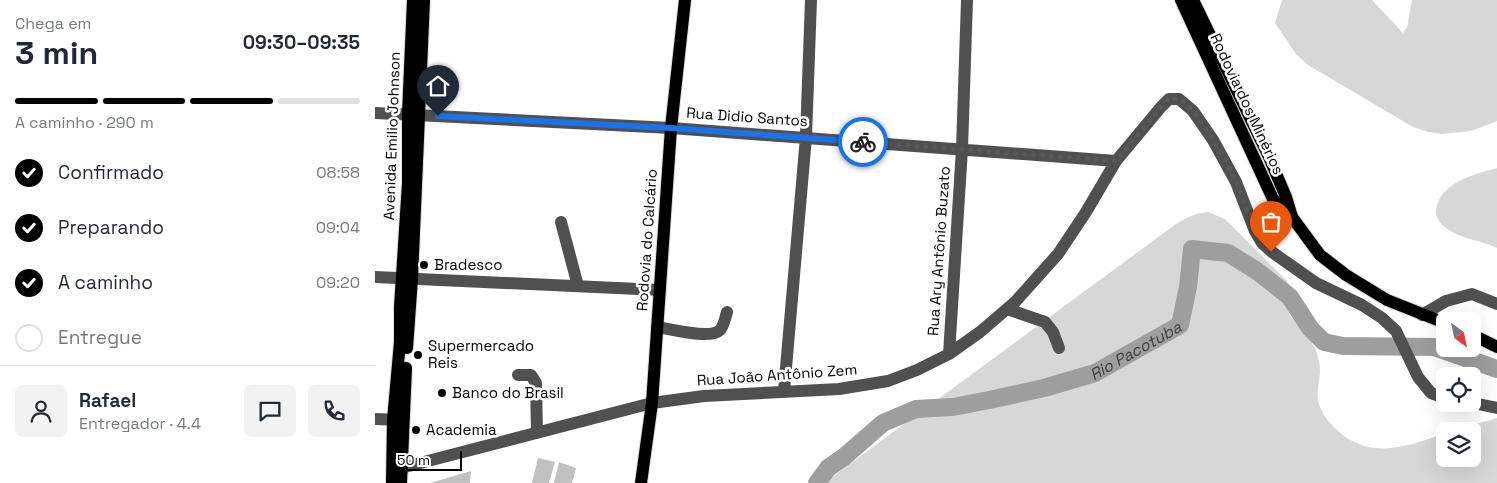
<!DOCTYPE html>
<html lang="pt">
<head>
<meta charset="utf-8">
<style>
	:root { --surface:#fff; --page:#f2f2f3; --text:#1f2937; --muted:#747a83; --line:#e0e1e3; --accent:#000 }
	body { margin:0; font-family:"Space Grotesk",sans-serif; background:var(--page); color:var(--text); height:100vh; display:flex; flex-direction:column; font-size:19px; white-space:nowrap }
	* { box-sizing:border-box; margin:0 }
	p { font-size:16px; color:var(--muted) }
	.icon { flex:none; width:28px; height:28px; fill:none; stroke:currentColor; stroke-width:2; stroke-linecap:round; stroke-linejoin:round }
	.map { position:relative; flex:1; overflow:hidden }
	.drawer { display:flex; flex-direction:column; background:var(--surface); width:375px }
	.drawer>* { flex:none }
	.needle { width:32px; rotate:147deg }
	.tools { position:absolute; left:1061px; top:312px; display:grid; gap:10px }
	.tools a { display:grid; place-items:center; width:45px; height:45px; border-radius:8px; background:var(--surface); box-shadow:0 5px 20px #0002; font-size:25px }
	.scale { position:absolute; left:15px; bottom:12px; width:72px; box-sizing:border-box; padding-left:5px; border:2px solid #000; border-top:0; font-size:14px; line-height:18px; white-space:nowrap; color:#000; -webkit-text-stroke:4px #fff; paint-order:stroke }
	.pin { position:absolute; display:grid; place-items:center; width:42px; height:42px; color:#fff; margin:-51px -21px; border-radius:50% 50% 50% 0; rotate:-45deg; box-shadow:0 0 5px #0007 }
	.pin .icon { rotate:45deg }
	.courier { position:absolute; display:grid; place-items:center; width:50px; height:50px; margin:-25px; border:4px solid #1a73e8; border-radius:50%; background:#fff; color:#222; box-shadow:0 1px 6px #0007 }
	.overview em { font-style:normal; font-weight:800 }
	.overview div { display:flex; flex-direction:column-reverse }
	.overview { display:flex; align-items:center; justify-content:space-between; height:85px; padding:0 15px }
	h1 { font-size:32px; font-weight:800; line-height:38px }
	.bar { display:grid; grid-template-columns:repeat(4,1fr); gap:8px 5px; align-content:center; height:60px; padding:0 15px }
	.bar i { height:6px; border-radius:4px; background:var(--line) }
	.bar .on { background:var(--accent) }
	.bar p { grid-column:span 4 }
	.line { display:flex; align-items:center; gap:12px; padding:0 15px; border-top:1px solid var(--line) }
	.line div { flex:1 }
	.round { display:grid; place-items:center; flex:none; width:52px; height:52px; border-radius:8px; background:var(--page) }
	ol { padding:0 15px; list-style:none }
	li { display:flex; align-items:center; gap:15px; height:55px }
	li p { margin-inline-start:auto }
	li .icon { padding:5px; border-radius:50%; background:var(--accent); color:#fff; stroke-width:4 }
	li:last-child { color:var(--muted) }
	li i { width:28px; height:28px; border:2px solid var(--line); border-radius:50% }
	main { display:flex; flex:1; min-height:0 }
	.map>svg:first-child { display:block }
	.green { fill:#d7d7d7 }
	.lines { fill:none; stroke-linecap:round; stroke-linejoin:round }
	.river { stroke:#9e9e9e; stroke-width:18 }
	.building { fill:#c0c0c0 }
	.major-casing { stroke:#dbdbdb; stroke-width:14 }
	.minor { stroke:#505050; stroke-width:12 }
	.major { stroke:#000; stroke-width:12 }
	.done { stroke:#595959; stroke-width:5; stroke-dasharray:0 9 }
	.route { stroke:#1a73e8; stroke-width:6 }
	.poi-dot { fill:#000; stroke:#fff; stroke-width:2 }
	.labels { text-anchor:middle; stroke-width:5; stroke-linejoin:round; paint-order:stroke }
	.street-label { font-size:15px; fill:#000; stroke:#fff }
	.poi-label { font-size:15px; fill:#000; stroke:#fff; text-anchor:start }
	.water-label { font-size:16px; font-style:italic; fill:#3f3f3f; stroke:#fff }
</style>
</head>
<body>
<main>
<section class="drawer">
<div class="overview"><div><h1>3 min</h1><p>Chega em</p></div><em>09:30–09:35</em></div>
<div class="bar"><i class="on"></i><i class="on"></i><i class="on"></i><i></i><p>A caminho · 290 m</p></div>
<ol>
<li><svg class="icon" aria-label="check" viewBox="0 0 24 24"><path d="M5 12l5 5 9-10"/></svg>Confirmado<p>08:58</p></li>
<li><svg class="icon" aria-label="check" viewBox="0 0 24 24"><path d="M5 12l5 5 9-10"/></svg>Preparando<p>09:04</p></li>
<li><svg class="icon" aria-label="check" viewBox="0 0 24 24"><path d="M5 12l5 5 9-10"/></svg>A caminho<p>09:20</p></li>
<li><i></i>Entregue</li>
</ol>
<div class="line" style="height:90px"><a class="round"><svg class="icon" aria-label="person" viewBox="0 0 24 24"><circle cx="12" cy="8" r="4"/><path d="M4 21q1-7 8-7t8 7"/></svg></a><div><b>Rafael</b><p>Entregador · 4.4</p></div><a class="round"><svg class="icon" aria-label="chat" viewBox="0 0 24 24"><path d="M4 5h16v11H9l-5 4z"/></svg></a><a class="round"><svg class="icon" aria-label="phone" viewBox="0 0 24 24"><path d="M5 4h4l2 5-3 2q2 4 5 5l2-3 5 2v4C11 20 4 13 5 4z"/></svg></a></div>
</section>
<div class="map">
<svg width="1122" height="483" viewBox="0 0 1122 483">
	<rect width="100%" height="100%" fill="#fff"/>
	<path class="green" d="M907,0H997L1028,33L1032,27L1037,0H1122V121L1096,131L1067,134L1053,132L1038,127L933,65L921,54L900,23Z
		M1122,168V248C1106,240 1085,239 1071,228C1065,223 1060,217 1061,209C1066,182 1100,174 1122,168Z
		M833,212L850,219L911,280L921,293L920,304L914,314C930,332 946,348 945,373C944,384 940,396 945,407C948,415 956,425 963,431C995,460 1033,447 1070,433V459H1098V431H1076L1122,418V483H449L790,232C805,221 814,214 833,212Z"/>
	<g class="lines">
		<path class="river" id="s1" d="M442,483L453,468L469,457L508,423L541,409L578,407L614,400L669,388L720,373L805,325L813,287L817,249L853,253L882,271L915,297L935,328L949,342L968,346L1059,347L1122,369"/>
	</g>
	<path class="building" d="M163,458L180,462L174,483H157Z
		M184,462L201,468L197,483H179Z
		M96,471L95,483H55Z"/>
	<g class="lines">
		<defs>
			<path id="major" d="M806,0L898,199L917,217L945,255L971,275L1012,300L1070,323
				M818,0L894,157L911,197L917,217
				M1098,335L1122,347
				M32,348L37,278L49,0
				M17,483L18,420L25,342V307L33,183V114L38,0
				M26,483L31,368
				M266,483L277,403L296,128L310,0"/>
		</defs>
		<use href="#major" class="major-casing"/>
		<path class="minor" d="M0,113L296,128L741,161
			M186,222L203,286
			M0,277L285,290
			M632,309L670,322L678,332L684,348
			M1047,315L1071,301L1097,294L1122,304
			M282,327C296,329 335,340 345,330C349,326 350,318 352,312
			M574,354L587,149L592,0
			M143,375H156L161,383L162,433
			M409,391L431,137L436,0
			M1098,403L1122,408
			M0,419L27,420
			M18,470L277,403L329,396L464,389L513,381L542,370L574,354L605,332L640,302L683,254L711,212L741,161L786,107L794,99H804L818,111L838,140L861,182L880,231L887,243L897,252L941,283L987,305L1007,318L1021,331L1043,377L1056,393L1070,398"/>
		<use href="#major" class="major"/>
	</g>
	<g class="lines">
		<path class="done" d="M488,142L741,161L786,107L794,98C798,99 803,99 806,100C824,111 853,163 862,184C873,208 877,233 896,252"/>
		<path class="route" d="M63,116L296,128L488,142"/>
	</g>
	<g class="poi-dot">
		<circle cx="49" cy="265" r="5"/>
		<circle cx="43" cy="355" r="5"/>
		<circle cx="67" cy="393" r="5"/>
		<circle cx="41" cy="430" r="5"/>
	</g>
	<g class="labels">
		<g class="street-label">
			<text transform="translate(872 104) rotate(65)" y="5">Rodovia dos Minérios</text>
			<text transform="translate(372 117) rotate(4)" y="5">Rua Didio Santos</text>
			<text transform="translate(17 136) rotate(-88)" y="5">Avenida Emilio Johnson</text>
			<text transform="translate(272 240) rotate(-86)" y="5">Rodovia do Calcário</text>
			<text transform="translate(564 251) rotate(-86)" y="5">Rua Ary Antônio Buzato</text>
			<text transform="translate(402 375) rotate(-4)" y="5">Rua João Antônio Zem</text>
		</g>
		<g class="poi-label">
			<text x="59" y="270">Bradesco</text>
			<text x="53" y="351">Supermercado<tspan x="53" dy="17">Reis</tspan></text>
			<text x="77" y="398">Banco do Brasil</text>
			<text x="51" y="435">Academia</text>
		</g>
		<g class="water-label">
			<text dy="6" stroke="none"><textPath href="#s1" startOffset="355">Rio Pacotuba</textPath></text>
		</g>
	</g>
</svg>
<div class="tools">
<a><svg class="needle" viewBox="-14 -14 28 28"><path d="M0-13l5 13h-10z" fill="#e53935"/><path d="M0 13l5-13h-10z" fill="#747a83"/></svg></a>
<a><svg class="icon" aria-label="locate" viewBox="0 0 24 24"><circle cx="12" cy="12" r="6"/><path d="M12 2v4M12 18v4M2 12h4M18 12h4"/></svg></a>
<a><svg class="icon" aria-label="layers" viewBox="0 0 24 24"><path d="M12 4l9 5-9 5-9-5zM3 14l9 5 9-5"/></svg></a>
</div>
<div class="scale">50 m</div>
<div class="pin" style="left:896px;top:252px;background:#ea580c"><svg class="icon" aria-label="bag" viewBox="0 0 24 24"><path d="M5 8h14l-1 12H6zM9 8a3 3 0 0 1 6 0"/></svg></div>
<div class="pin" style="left:63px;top:116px;background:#1f2937"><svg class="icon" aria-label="home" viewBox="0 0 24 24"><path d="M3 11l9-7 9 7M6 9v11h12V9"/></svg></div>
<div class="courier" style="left:488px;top:142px"><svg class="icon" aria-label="bike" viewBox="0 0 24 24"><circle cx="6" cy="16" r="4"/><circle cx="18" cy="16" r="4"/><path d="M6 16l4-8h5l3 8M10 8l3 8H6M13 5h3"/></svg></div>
</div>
</main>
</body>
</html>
